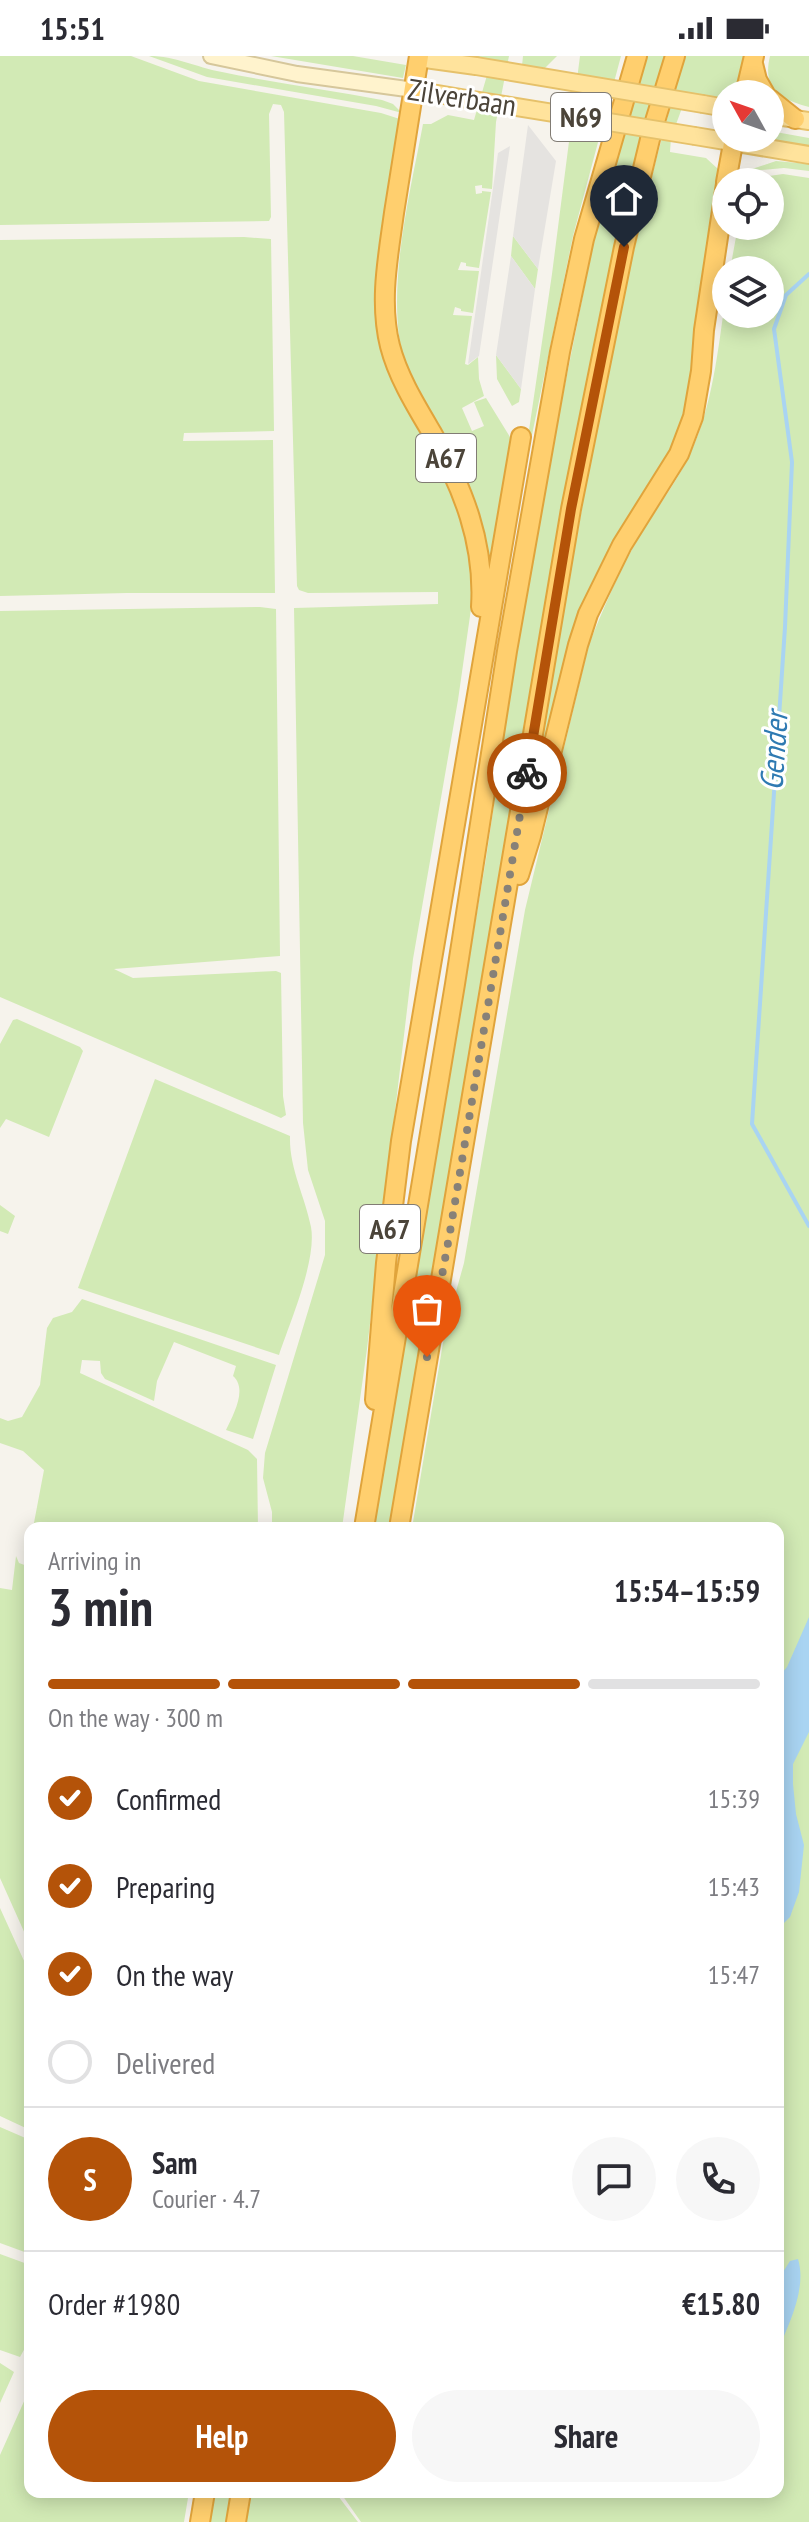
<!DOCTYPE html>
<html lang="en">
<head>
<meta charset="utf-8">
<style>
	:root { --surface:#fff; --page:#f7f7f7; --text:#2b2b33; --muted:#7c7c81; --line:#e1e1e2; --accent:#b45309 }
	body { margin:0; font-family:"PT Sans Narrow",sans-serif; background:var(--page); color:var(--text); height:100vh; display:flex; flex-direction:column; font-size:30px; white-space:nowrap }
	* { box-sizing:border-box; margin:0 }
	p { font-size:26px; color:var(--muted) }
	.icon { flex:none; width:44px; height:44px; fill:none; stroke:currentColor; stroke-width:2; stroke-linecap:round; stroke-linejoin:round }
	.map { position:relative; flex:1; overflow:hidden }
	.drawer { position:absolute; left:24px; top:1466px; width:760px; height:976px; display:flex; flex-direction:column; background:var(--surface); border-radius:16px; box-shadow:0 4px 20px #0003 }
	.drawer>* { flex:none }
	.needle { width:52px; rotate:310deg }
	.buttons { position:absolute; left:712px; top:24px; display:grid; gap:16px }
	.buttons a { display:grid; place-items:center; width:72px; height:72px; border-radius:50%; background:var(--surface); box-shadow:0 4px 20px #0003; font-size:40px }
	.pin { position:absolute; display:grid; place-items:center; width:68px; height:68px; color:#fff; margin:-82px -34px; border-radius:50% 50% 50% 0; rotate:-45deg; box-shadow:0 0 8px #0007 }
	.pin .icon { rotate:45deg }
	.courier { position:absolute; display:grid; place-items:center; width:80px; height:80px; margin:-40px; border:6px solid #b45309; border-radius:50%; background:#fff; color:#222; box-shadow:0 2px 10px #0007 }
	.head em { font-style:normal; font-weight:600 }
	.head div { display:flex; flex-direction:column-reverse }
	.head { display:flex; align-items:center; justify-content:space-between; height:136px; padding:0 24px }
	h1 { font-size:52px; font-weight:600; line-height:60px }
	.bar { display:grid; grid-template-columns:repeat(4,1fr); gap:12px 8px; align-content:center; height:96px; padding:0 24px }
	.bar i { height:10px; border-radius:6px; background:var(--line) }
	.bar .selected { background:var(--accent) }
	.bar p { grid-column:span 4 }
	.line { display:flex; align-items:center; gap:20px; padding:0 24px; border-top:2px solid var(--line) }
	.line div { flex:1 }
	.round { display:grid; place-items:center; flex:none; width:84px; height:84px; border-radius:42px; background:var(--page) }
	ol { padding:0 24px; list-style:none }
	li { display:flex; align-items:center; gap:24px; height:88px }
	li p { margin-inline-start:auto }
	li .icon { padding:8px; border-radius:50%; background:var(--accent); color:#fff; stroke-width:4 }
	li:last-child { color:var(--muted) }
	li i { width:44px; height:44px; border:4px solid var(--line); border-radius:50% }
	.primary-button { display:flex; gap:16px; margin-top:auto; padding:16px 24px }
	.primary-button a { flex:1; height:92px; border-radius:48px; background:var(--accent); color:#fff; font-size:32px; font-weight:600; line-height:92px; text-align:center }
	.primary-button a+a { background:var(--page); color:var(--text) }
	.status { display:flex; justify-content:space-between; align-items:center; height:56px; padding:0 40px; background:var(--surface); direction:ltr }
	.status svg { height:22px; fill:currentColor }
	.map>svg:first-child { display:block }
	.green { fill:#d2eab5 }
	.parking { fill:#e5e3e0 }
	.water { fill:#a9d4f2 }
	.lines { fill:none; stroke-linecap:round; stroke-linejoin:round }
	.stream { stroke:#a9d4f2; stroke-width:4 }
	.secondary-casing { stroke:#d6c79b; stroke-width:18 }
	.primary-casing { stroke:#e6c16a; stroke-width:20 }
	.motorway-casing { stroke:#e0a43c; stroke-width:22 }
	.secondary { stroke:#fff3cd; stroke-width:14 }
	.primary { stroke:#ffe39c; stroke-width:16 }
	.motorway { stroke:#ffcf6e; stroke-width:18 }
	.primary-bridge-casing { stroke:#e6c16a; stroke-width:20; stroke-linecap:butt }
	.primary-bridge { stroke:#ffe39c; stroke-width:16 }
	.done { stroke:#878178; stroke-width:8; stroke-dasharray:0 14.4 }
	.route { stroke:#b45309; stroke-width:10 }
	.labels { text-anchor:middle; stroke-width:6; stroke-linejoin:round; paint-order:stroke }
	.shield { fill:#fff; stroke:#817c74; stroke-width:2 }
	.shield-label { font-size:28px; font-weight:bold; fill:#4b4439 }
	.street-label { font-size:30px; fill:#4b4439; stroke:#fff }
	.water-label { font-size:32px; font-style:italic; fill:#2e7ab2; stroke:#fff }
</style>
</head>
<body>
<div class="status"><b>15:51</b><svg viewBox="0 0 49 12"><path d="M0 12V9h3v3zM5 12V6h3v6zM10 12V3h3v9zM15 12V0h3v12zM26 1h20v11H26zM47 4h2v5h-2z"/></svg></div>
<div class="map">
<svg width="809" height="2466" viewBox="0 0 809 2466">
	<rect width="100%" height="100%" fill="#f6f3ec"/>
	<path class="green" d="M0,0H131L199,25L381,57L406,65L397,95L376,218L375,238L377,273L380,292L389,315L450,419L472,496L474,532L458,644L413,903L367,1293L342,1472H272V1456L263,1422L265,1397L325,1199V1165L308,1114L303,1067L294,552L438,548V536L308,537L299,534L297,530L284,56L281,49L273,48L269,58L271,161L269,165L0,169Z
		M149,0C176,0 195,11 222,16C275,27 329,34 382,44L393,48L402,57L376,50L207,21Z
		M271,0H353L406,9L403,22Z
		M436,0H509L496,66L492,133L482,132V129L475,130L476,138L482,137V135L491,136L479,212L466,210V207L461,206L458,214L479,215L473,257L461,255V253L455,251L453,259L472,260L465,308L468,309L478,301L479,323L484,340L462,352L472,375L484,370L474,346L486,342L513,386L490,530C483,488 477,445 459,406C445,377 421,352 409,322C381,248 409,144 423,68H431L448,59L474,64L490,9Z
		M523,0H557L529,28L521,20Z
		M580,0H621L573,180L519,442L552,218Z
		M643,0H664L614,188L563,454L394,1472H374L486,803L516,599L541,449L594,184Z
		M685,0H748L740,38H726V48L686,41L671,82L670,96L706,102L718,113L727,116L695,324L676,393L619,487L535,728C576,483 614,238 685,0Z
		M770,0H809V51C780,43 762,33 770,0Z
		M770,75L809,82V95L751,82H770Z
		M776,105L809,108V115L784,112L761,114L752,113Z
		M783,118L809,122V2466H361L340,2436H778V1472H412L445,1275L464,1207L525,854L589,588C603,554 617,520 635,488C652,458 674,431 689,400C713,351 718,292 726,239V258H770V214H730L738,170H770V126H745L747,119L762,121Z
		M513,180L538,213L535,233L511,200Z
		M244,181L271,183L274,375L184,377L183,385L273,384L275,537H127L0,540V184Z
		M496,299L521,333L519,346L512,350L497,323Z
		M260,551L276,553L280,900L114,913L133,922L276,915L281,917L283,1040L286,1059L281,1062L0,941V555Z
		M17,963L80,991L83,995L49,1081L6,1063L0,1072V988L13,964Z
		M155,1023L290,1080C289,1112 305,1140 311,1171C317,1204 290,1266 279,1299L78,1232Z
		M0,1149L15,1160L8,1178L0,1175Z
		M82,1243L276,1309L253,1383L226,1374C233,1359 248,1333 233,1320L236,1310L174,1286L157,1325L154,1345L105,1323L101,1317L100,1305L82,1304L80,1317L248,1394L257,1403L258,1472H33L44,1414L23,1395L0,1387V1362L8,1365L22,1361L40,1329L47,1272L53,1262L72,1256Z
		M16,1500L19,1507L30,1511V1889L0,1822V1532L12,1534Z
		M0,1852L30,1918V2074L0,2060Z
		M0,2071L30,2084V2198L0,2187Z
		M0,2198L30,2209V2283L20,2301L0,2294Z
		M0,2307L14,2316L0,2347Z
		M30,2332V2436H189L184,2466H0V2399Z
		M212,2436H233L228,2466H207Z
		M251,2436H335L358,2466H246Z"/>
	<path class="parking" d="M528,69L556,105L538,213L513,180Z
		M510,90L479,300L468,308L498,97Z
		M511,200L535,233L521,333L496,299Z"/>
	<path class="water" d="M809,1561V1676L793,1708V1728L796,1758L804,1789L799,1836L790,1861L782,1869L778,1866V1622L787,1611Z
		M798,2203C807,2232 789,2268 778,2294V2224L790,2205Z"/>
	<g class="lines">
		<path class="stream" d="M809,218L786,239L774,273L792,406L785,571L752,1068L809,1170"/>
		<defs>
			<path id="secondary" d="M211,0L297,18L414,34"/>
			<path id="primary" d="M418,2L476,10
				M414,34L467,43
				M703,48L726,52
				M770,59L809,65
				M695,80L809,99"/>
			<path id="motorway" d="M419,0C411,52 402,104 394,157C388,201 379,246 390,290C398,321 416,350 432,377C463,432 485,487 481,551
				M753,8L757,24L765,38
				M745,38L754,0
				M770,43L795,63
				M726,126L734,82
				M519,819L531,780L578,589L588,558L622,489L679,398L693,361L701,315L704,274L726,128
				M375,1344L386,1207L401,1085L521,381
				M364,1472L455,928L507,595L560,296L584,183L637,0
				M399,1472L571,453L624,191L652,75L675,0
				M200,2466L205,2436
				M236,2466L241,2436"/>
		</defs>
		<use href="#secondary" class="secondary-casing"/>
		<use href="#primary" class="primary-casing"/>
		<use href="#motorway" class="motorway-casing"/>
		<use href="#secondary" class="secondary"/>
		<use href="#primary" class="primary"/>
		<use href="#motorway" class="motorway"/>
		<defs>
			<path id="primary-bridge" d="M476,10L703,48
				M467,43L695,80"/>
		</defs>
		<use href="#primary-bridge" class="primary-bridge-casing"/>
		<use href="#primary-bridge" class="primary-bridge"/>
	</g>
	<g class="lines">
		<path class="done" d="M427,1301L450,1176L527,717"/>
		<path class="route" d="M527,717L571,453L624,191"/>
	</g>
	<g class="labels">
		<g class="shield">
			<rect x="551" y="37" width="60" height="48" rx="6"/>
			<rect x="416" y="378" width="60" height="48" rx="6"/>
			<rect x="360" y="1149" width="60" height="48" rx="6"/>
		</g>
		<g class="shield-label">
			<text x="581" y="71">N69</text>
			<text x="446" y="412">A67</text>
			<text x="390" y="1183">A67</text>
		</g>
		<g class="street-label">
			<text transform="translate(462 42) rotate(9)" y="10">Zilverbaan</text>
		</g>
		<g class="water-label">
			<text transform="translate(774 695) rotate(-86)" y="11">Gender</text>
		</g>
	</g>
</svg>
<div class="buttons">
<a><svg class="needle" viewBox="-14 -14 28 28"><path d="M0-13l5 13h-10z" fill="#e53935"/><path d="M0 13l5-13h-10z" fill="#7c7c81"/></svg></a>
<a><svg class="icon" aria-label="locate" viewBox="0 0 24 24"><circle cx="12" cy="12" r="6"/><path d="M12 2v4M12 18v4M2 12h4M18 12h4"/></svg></a>
<a><svg class="icon" aria-label="layers" viewBox="0 0 24 24"><path d="M12 4l9 5-9 5-9-5zM3 14l9 5 9-5"/></svg></a>
</div>
<div class="pin" style="left:427px;top:1301px;background:#ea580c"><svg class="icon" aria-label="bag" viewBox="0 0 24 24"><path d="M5 8h14l-1 12H6zM9 8a3 3 0 0 1 6 0"/></svg></div>
<div class="pin" style="left:624px;top:191px;background:#1f2937"><svg class="icon" aria-label="home" viewBox="0 0 24 24"><path d="M3 11l9-7 9 7M6 9v11h12V9"/></svg></div>
<div class="courier" style="left:527px;top:717px"><svg class="icon" aria-label="bike" viewBox="0 0 24 24"><circle cx="6" cy="16" r="4"/><circle cx="18" cy="16" r="4"/><path d="M6 16l4-8h5l3 8M10 8l3 8H6M13 5h3"/></svg></div>
<section class="drawer">
<div class="head"><div><h1>3 min</h1><p>Arriving in</p></div><em>15:54–15:59</em></div>
<div class="bar"><i class="selected"></i><i class="selected"></i><i class="selected"></i><i></i><p>On the way · 300 m</p></div>
<ol>
<li><svg class="icon" aria-label="check" viewBox="0 0 24 24"><path d="M5 12l5 5 9-10"/></svg>Confirmed<p>15:39</p></li>
<li><svg class="icon" aria-label="check" viewBox="0 0 24 24"><path d="M5 12l5 5 9-10"/></svg>Preparing<p>15:43</p></li>
<li><svg class="icon" aria-label="check" viewBox="0 0 24 24"><path d="M5 12l5 5 9-10"/></svg>On the way<p>15:47</p></li>
<li><i></i>Delivered</li>
</ol>
<div class="line" style="height:144px"><b class="round" style="background:var(--accent);color:#fff">S</b><div><b>Sam</b><p>Courier · 4.7</p></div><a class="round"><svg class="icon" aria-label="chat" viewBox="0 0 24 24"><path d="M4 5h16v11H9l-5 4z"/></svg></a><a class="round"><svg class="icon" aria-label="phone" viewBox="0 0 24 24"><path d="M5 4h4l2 5-3 2q2 4 5 5l2-3 5 2v4C11 20 4 13 5 4z"/></svg></a></div>
<div class="line" style="height:104px"><div>Order #1980</div><b>€15.80</b></div>
<div class="primary-button"><a>Help</a><a>Share</a></div>
</section>
</div>
</body>
</html>
